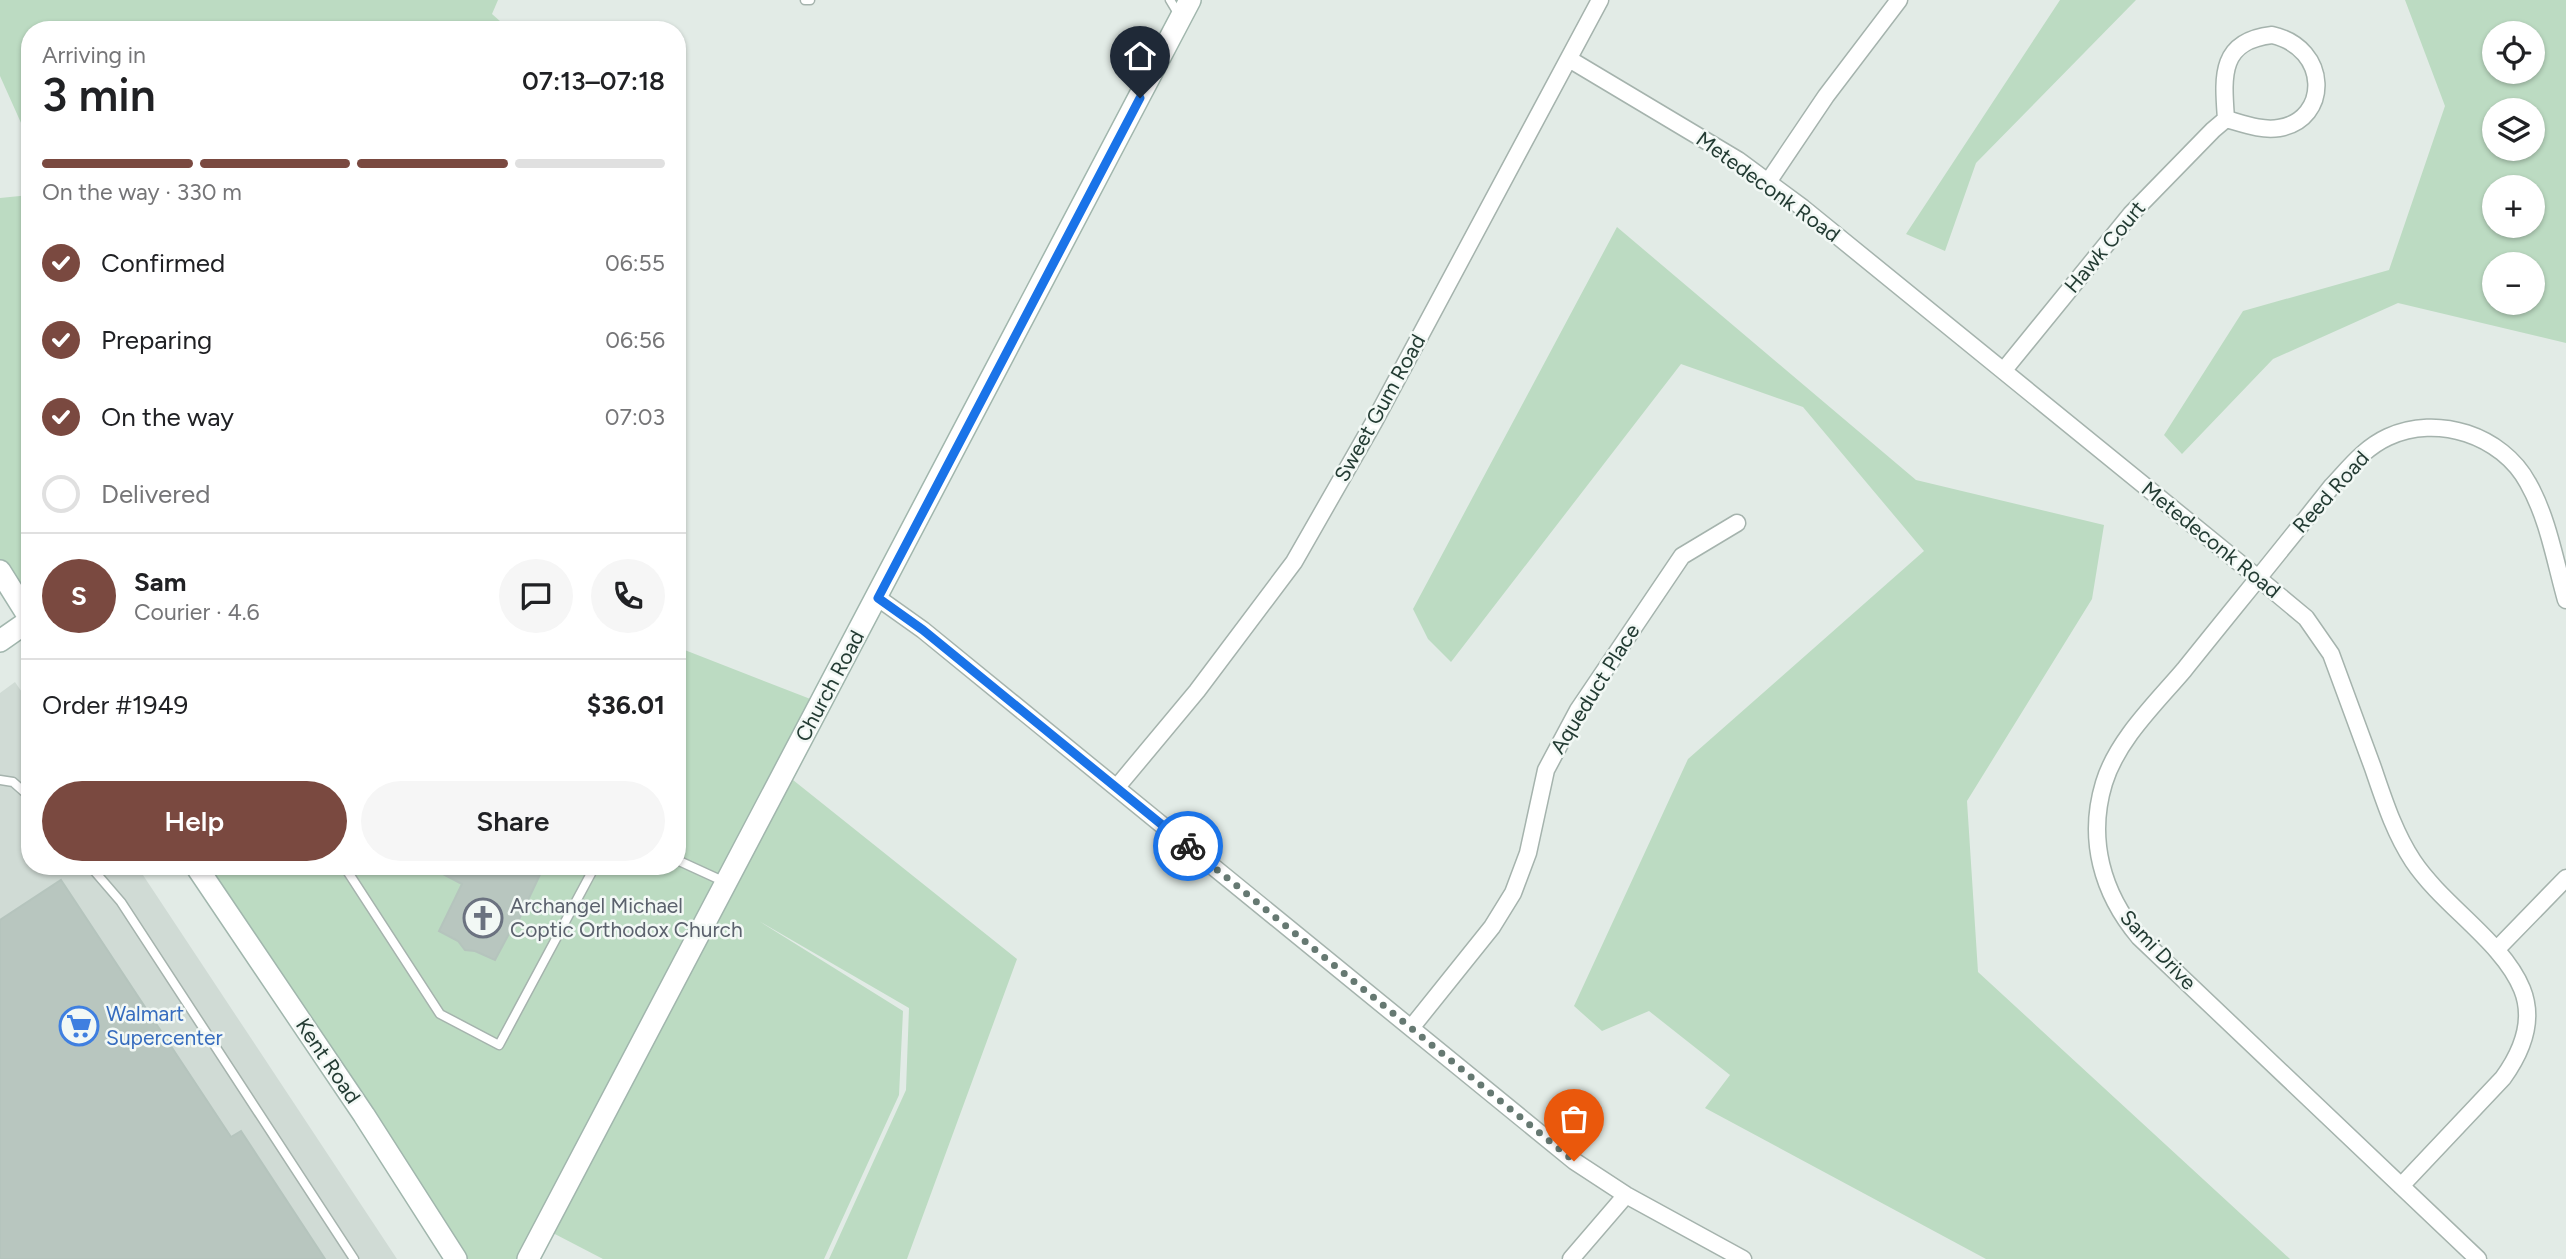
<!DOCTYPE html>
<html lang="en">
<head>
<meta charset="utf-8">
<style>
	:root { --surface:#fff; --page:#f6f6f6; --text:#202124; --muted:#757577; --line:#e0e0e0; --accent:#7a4940 }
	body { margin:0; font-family:Figtree,sans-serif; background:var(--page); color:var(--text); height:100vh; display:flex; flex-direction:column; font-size:26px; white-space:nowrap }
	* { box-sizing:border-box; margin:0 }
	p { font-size:23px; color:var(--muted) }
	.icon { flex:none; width:38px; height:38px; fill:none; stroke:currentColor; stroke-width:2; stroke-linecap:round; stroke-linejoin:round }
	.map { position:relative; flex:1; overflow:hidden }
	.drawer { position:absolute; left:21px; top:21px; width:665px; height:854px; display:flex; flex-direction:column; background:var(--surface); border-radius:28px; box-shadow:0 2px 5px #0004 }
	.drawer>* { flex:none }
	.controls { position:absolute; left:2482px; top:21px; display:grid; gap:14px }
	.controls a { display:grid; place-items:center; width:63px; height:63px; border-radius:50%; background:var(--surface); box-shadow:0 2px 5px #0004; font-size:35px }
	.pin { position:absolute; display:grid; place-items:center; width:60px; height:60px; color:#fff; margin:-72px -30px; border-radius:50% 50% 50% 0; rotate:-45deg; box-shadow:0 0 7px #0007 }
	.pin .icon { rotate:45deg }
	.courier { position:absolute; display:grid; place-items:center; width:70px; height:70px; margin:-35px; border:5px solid #1a73e8; border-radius:50%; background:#fff; color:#222; box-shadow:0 2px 9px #0007 }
	.head em { font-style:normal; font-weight:600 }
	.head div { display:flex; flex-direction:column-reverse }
	.head { display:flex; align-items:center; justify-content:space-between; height:119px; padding:0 21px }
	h1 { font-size:46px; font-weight:600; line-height:52px }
	.bar { display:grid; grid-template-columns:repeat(4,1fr); gap:10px 7px; align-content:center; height:84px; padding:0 21px }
	.bar i { height:9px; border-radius:5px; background:var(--line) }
	.bar .active { background:var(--accent) }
	.bar p { grid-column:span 4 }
	.line { display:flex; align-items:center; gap:18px; padding:0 21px; border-top:2px solid var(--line) }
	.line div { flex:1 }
	.round { display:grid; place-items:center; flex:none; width:74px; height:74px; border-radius:37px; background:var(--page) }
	ol { padding:0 21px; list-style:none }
	li { display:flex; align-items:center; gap:21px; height:77px }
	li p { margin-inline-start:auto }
	li .icon { padding:7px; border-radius:50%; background:var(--accent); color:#fff; stroke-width:4 }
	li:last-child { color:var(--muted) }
	li i { width:38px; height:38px; border:4px solid var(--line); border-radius:50% }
	.button { display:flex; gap:14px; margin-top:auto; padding:14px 21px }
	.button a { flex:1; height:80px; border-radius:42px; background:var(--accent); color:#fff; font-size:28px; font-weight:600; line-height:80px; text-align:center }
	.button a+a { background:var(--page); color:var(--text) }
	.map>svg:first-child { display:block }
	.built { fill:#d0dbd5 }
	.green { fill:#bcdbc2; fill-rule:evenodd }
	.building { fill:#b8c6bf; stroke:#b5c4bd; stroke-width:2 }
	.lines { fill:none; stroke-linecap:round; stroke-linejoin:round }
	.lane-casing { stroke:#a5b3ad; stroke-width:11 }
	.street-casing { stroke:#a5b3ad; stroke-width:19 }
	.secondary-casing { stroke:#a1b6ad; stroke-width:24 }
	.lane { stroke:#fff; stroke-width:8 }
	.street { stroke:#fff; stroke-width:16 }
	.secondary { stroke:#fff; stroke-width:21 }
	.done { stroke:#667972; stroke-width:7; stroke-dasharray:0 12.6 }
	.route { stroke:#1a73e8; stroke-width:9 }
	.labels { text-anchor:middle; stroke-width:5; stroke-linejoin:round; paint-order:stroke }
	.street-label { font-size:21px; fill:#233b33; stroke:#f2f8f5 }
	.worship-label { font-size:21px; fill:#5b616d; stroke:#f2f8f5; text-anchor:start }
	.shop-label { font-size:21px; fill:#366cbe; stroke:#f2f8f5; text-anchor:start }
</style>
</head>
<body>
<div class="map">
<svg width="2566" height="1259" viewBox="0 0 2566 1259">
	<rect width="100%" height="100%" fill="#e2ebe6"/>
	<path class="built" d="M15,682L30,704V866H137L397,1259H0V693Z"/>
	<path class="green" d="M0,0H498L492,14L510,30H30V143L0,76Z
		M2060,0H2136L1976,163L1945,251L1906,234Z
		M2405,0H2566V343L2398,303L2273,359L2182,454L2164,435L2243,311L2389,270L2445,106ZM2532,33V72H2494V33ZM2532,110V149H2494V110ZM2494,187H2532V226H2494ZM2532,264V303H2494V264Z
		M30,195V616L0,561V198Z
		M1617,227L1916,480L2104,525L2092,599L1967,801L1978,972L2290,1259H1986L1705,1108L1730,1075L1649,1011L1602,1031L1574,1006L1688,759L1924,551L1803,407L1681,364L1451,662L1428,639L1413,609Z
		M677,647L813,700L778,768L1017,959L907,1259H829L906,1090L909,1008L759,921L903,1011L899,1095L824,1259H603L551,1232L522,1259H454L195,866H677Z"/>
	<path class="building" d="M428,866H544L514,930L512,928L495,960L475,951L465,950L458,941L439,931L462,884Z
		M61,880L231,1137L241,1131L325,1259H0V920Z"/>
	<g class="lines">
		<defs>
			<path id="lane" d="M805,0H810
				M1170,0L1179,15
				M0,780L13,782L30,797
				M677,860L725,882
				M90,866L121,902L354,1259
				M344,866L440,1014L499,1045L595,866"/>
			<path id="street" d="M2272,35C2330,48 2330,120 2279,128C2262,131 2244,124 2226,119C2223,77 2219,41 2272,35Z
				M1569,59L1738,160L1803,208L2258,578L2306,618L2331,654C2345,692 2359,730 2373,768C2384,800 2394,832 2413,861C2443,906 2503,942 2522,989C2535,1021 2521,1053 2503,1078L2401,1186
				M1768,182L1826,96L1899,0
				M2004,370L2131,214L2213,130L2226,119
				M878,598L923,630L1574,1161L1626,1195L1743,1259
				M1117,787L1197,691L1294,562L1374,422L1600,0
				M2497,949L2566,878
				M1411,1028L1492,927L1513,893L1528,853L1546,770L1578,710L1682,556L1737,523
				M1571,1259L1626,1195
				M2478,1259L2139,937C2102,893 2087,839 2104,783C2117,740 2156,703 2184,670C2233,609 2283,548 2332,486C2349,468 2364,448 2388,437C2437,414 2502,435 2528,483C2548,518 2555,561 2566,600"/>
			<path id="secondary" d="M0,571L30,619
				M0,641L30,620
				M196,866L364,1115L456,1259
				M528,1259L1190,0"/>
		</defs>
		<use href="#lane" class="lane-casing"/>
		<use href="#street" class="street-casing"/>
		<use href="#secondary" class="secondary-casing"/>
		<use href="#lane" class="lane"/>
		<use href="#street" class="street"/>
		<use href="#secondary" class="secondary"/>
	</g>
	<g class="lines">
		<path class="done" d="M1188,846L1574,1161"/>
		<path class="route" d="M1140,98L878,598L923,630L1188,846"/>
	</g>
	<defs>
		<symbol id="church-ring" viewBox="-11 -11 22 22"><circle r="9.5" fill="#f2f8f5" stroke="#6b7280" stroke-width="1.5"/><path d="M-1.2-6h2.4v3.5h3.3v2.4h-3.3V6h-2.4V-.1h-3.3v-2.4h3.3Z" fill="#6b7280"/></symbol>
		<symbol id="supermarket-ring" viewBox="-11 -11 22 22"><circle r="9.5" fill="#f2f8f5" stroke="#3f7fe0" stroke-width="1.5"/><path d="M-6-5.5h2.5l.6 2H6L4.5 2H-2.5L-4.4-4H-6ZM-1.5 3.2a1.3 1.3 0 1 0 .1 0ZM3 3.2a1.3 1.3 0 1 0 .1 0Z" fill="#3f7fe0"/></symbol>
	</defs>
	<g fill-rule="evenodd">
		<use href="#church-ring" x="461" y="896" width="44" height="44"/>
		<use href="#supermarket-ring" x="57" y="1004" width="44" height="44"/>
	</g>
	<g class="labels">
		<g class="street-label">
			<text transform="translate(1768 187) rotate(36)" y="7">Metedeconk Road</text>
			<text transform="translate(2105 247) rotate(-50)" y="7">Hawk Court</text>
			<text transform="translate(1380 408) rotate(-61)" y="7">Sweet Gum Road</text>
			<text transform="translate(2331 492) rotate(-48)" y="7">Reed Road</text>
			<text transform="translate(2211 540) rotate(39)" y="7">Metedeconk Road</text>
			<text transform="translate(830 686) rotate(-62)" y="7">Church Road</text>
			<text transform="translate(1595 689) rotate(-58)" y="7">Aqueduct Place</text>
			<text transform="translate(2158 950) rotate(47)" y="7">Sami Drive</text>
			<text transform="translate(328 1061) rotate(56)" y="7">Kent Road</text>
		</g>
		<g class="worship-label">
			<text x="510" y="913">Archangel Michael<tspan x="510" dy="24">Coptic Orthodox Church</tspan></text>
		</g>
		<g class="shop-label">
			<text x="106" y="1021">Walmart<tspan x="106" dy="24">Supercenter</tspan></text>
		</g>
	</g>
</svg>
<div class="controls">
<a><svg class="icon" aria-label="locate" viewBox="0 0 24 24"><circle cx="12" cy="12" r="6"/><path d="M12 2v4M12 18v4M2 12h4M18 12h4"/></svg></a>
<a><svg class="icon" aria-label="layers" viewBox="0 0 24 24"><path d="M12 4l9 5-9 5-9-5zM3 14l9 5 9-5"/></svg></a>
<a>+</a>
<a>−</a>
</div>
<div class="pin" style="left:1574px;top:1161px;background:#ea580c"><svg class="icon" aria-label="bag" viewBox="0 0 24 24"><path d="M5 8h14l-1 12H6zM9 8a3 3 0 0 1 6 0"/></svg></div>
<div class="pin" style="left:1140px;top:98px;background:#1f2937"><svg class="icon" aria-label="home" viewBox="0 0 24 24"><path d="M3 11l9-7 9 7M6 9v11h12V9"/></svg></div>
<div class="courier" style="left:1188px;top:846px"><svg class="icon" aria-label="bike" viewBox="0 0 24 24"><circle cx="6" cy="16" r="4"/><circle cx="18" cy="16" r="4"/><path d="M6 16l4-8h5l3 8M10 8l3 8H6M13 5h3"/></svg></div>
<section class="drawer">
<div class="head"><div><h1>3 min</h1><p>Arriving in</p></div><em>07:13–07:18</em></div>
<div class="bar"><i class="active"></i><i class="active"></i><i class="active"></i><i></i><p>On the way · 330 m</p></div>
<ol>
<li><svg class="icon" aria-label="check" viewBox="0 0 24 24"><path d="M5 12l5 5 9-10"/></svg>Confirmed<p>06:55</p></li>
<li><svg class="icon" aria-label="check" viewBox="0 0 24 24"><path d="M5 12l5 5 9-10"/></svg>Preparing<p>06:56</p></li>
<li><svg class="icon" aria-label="check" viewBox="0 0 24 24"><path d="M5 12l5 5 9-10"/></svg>On the way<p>07:03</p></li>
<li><i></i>Delivered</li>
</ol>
<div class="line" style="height:126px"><b class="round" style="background:var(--accent);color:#fff">S</b><div><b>Sam</b><p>Courier · 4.6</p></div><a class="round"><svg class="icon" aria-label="chat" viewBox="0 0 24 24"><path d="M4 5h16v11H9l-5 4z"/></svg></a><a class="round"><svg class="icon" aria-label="phone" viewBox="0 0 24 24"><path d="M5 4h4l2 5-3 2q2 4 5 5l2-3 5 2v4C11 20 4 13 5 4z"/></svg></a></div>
<div class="line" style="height:91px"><div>Order #1949</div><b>$36.01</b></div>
<div class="button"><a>Help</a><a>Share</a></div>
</section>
</div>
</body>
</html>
